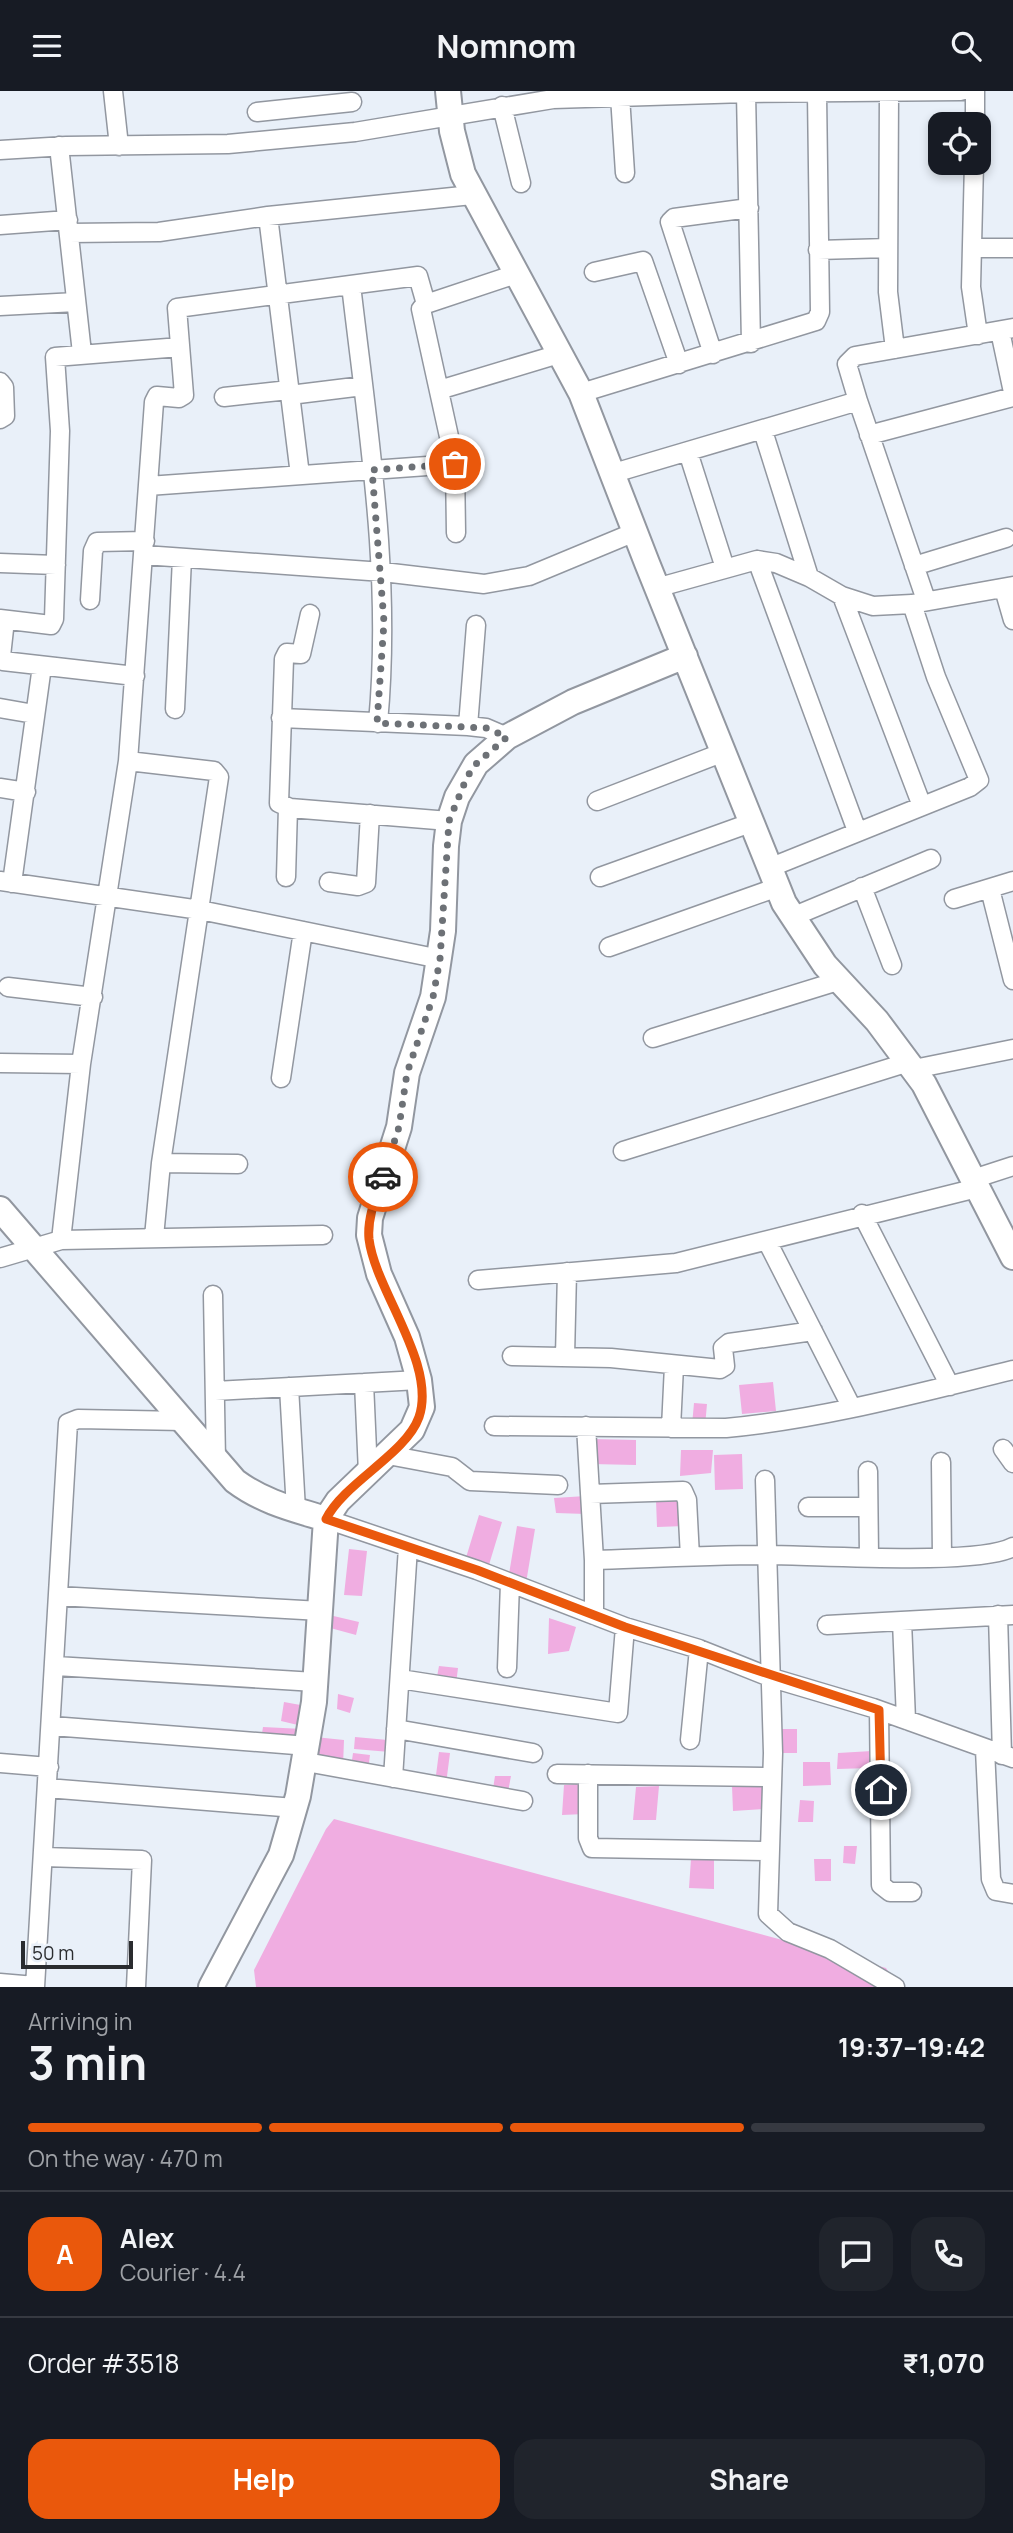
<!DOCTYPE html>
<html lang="en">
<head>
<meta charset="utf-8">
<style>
	:root { --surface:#171b24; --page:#20242c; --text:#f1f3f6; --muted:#9ea1a6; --line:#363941; --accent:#ea580c }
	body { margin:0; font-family:Manrope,sans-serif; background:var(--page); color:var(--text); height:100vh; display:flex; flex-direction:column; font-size:26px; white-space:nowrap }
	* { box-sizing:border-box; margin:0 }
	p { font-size:23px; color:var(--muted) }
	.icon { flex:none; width:38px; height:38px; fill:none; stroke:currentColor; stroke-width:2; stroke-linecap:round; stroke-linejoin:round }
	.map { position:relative; height:1896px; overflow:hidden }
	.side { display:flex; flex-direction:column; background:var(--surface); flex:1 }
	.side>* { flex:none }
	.tools { position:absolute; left:928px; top:21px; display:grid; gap:14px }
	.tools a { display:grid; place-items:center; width:63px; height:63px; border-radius:14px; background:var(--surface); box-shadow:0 4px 10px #0003; font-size:35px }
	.scale { position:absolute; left:21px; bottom:18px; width:112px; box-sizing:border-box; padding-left:7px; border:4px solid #2a2c2f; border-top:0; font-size:19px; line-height:24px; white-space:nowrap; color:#2a2c2f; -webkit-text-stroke:5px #e9f0f9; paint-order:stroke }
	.pin { position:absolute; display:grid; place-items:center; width:60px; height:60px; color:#fff; margin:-30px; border:4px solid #fff; border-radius:50%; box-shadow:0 2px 7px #0007 }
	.courier { position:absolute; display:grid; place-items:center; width:70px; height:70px; margin:-35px; border:5px solid #ea580c; border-radius:50%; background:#fff; color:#222; box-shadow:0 2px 9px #0007 }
	.summary em { font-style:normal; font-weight:700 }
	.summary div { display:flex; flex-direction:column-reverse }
	.summary { display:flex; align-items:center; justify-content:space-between; height:119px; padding:0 28px }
	h1 { font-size:46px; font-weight:700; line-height:52px }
	.bar { display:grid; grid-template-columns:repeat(4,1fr); gap:10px 7px; align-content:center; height:84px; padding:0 28px }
	.bar i { height:9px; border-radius:5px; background:var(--line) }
	.bar .active { background:var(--accent) }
	.bar p { grid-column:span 4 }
	.line { display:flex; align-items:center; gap:18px; padding:0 28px; border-top:2px solid var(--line) }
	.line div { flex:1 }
	.round { display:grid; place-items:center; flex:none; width:74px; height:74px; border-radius:21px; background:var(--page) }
	.cta { display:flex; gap:14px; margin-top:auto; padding:14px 28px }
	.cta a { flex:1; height:80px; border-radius:21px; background:var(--accent); color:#fff; font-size:28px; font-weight:700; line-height:80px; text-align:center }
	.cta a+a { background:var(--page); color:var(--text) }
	header { display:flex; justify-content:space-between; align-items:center; height:91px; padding:0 28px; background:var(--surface); font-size:32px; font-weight:700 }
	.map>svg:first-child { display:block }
	.building { fill:#f0ade1 }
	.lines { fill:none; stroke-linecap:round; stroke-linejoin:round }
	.street-casing { stroke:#9297a0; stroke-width:21 }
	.secondary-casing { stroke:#9297a0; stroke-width:28 }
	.street { stroke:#fff; stroke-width:18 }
	.secondary { stroke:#fff; stroke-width:24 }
	.done { stroke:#6d7176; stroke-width:7; stroke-dasharray:0 12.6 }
	.route { stroke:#ea580c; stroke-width:9 }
</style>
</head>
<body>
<header><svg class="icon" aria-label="menu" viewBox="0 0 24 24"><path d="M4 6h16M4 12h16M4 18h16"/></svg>Nomnom<svg class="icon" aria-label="search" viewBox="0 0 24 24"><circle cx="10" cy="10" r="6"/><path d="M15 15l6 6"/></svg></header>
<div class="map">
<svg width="1013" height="1896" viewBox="0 0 1013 1896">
	<rect width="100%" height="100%" fill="#e9f0f9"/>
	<path class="building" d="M773,1291L776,1320L742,1323L739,1294Z
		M694,1312L707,1313L705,1335L692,1334Z
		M591,1348L636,1349V1374L591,1373Z
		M681,1359H713L711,1382L680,1385Z
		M742,1363L743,1398L715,1399L714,1364Z
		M586,1405V1423L556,1422L554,1407Z
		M683,1408L685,1435L657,1436L656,1409Z
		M479,1424L502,1431L488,1477L465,1470Z
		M517,1435L535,1438L526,1492L508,1489Z
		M349,1458L367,1460L362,1505L344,1504Z
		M325,1523L359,1531L356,1544L323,1535Z
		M549,1527L576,1536L569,1560L548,1563Z
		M439,1575L458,1577L456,1593L436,1591Z
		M338,1603L354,1607L350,1622L337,1618Z
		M284,1611L306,1615L302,1635L281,1630Z
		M263,1636L303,1638L301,1654L261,1649Z
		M773,1638H797V1662H773Z
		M315,1646L344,1649L343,1675L309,1668Z
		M355,1646L388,1649L390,1661L354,1658Z
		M872,1660L871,1677L837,1678L838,1662Z
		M439,1661L450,1662L446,1693L435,1692Z
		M353,1662L370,1664L368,1679L351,1676Z
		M803,1671H830L831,1694L803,1695Z
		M495,1685H511L507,1706L492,1704Z
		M584,1693L585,1723L562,1724L564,1694Z
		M766,1694L765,1718L733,1720L732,1695Z
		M659,1695L656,1729H633L636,1696Z
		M800,1709L814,1710L813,1731H798Z
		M334,1728L886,1877L898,1896H256L254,1879L326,1738Z
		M844,1755H857L855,1773L843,1772Z
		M714,1767V1798L689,1797L691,1768Z
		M814,1768H831V1790H815Z"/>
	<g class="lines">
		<defs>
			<path id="street" d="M113,0L119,55
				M746,2L751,252
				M889,2L888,201L895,258
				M620,5L625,82
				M502,15L521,92
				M257,21L352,11
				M975,33V0
				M59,55L82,262
				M0,59L66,55L228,53L355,41L553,8L746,2L961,0
				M974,72L971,196L978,244
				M268,125L300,384
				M0,134L68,129
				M69,142L159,141L268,125L472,104
				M972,157H1013
				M818,159L888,157
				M594,181L643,170L679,273
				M351,194C368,341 392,484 378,632
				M0,215L76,211
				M1000,240L1013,301
				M713,263L670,131L674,127L749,117
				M0,291L4,296L5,325L0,328
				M439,299L559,263
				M581,302L816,230L820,221L817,3
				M290,304L363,295
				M224,306L289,299
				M858,310L847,273L855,265L1013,237
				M763,340L809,486
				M869,344L1013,306
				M688,361L725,477
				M614,382L858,310L926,509
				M148,395L455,373
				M456,442L455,373L421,218L426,213L516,183
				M144,464L383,481L484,493L529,485L635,441
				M757,469L857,740
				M0,472L56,474
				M914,475L1006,447
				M656,497L757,469L776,472L809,486L842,505L873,515L912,513L1013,495
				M1004,498L1013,529
				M842,505L922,715
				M90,509L93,460L97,451L145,450
				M310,523L301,563L287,562L284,568L279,712L290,717L449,730
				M0,528L51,534L54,528L60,340L55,266L180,256
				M5,529L1,565L3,570L135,585
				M0,617L34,623
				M175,618L182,467
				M281,627L468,635L486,637L507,646
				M468,635L476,534
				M128,670L214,680L219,686L161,1072L154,1146
				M0,697L26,701
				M597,710L724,661
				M769,777L970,696L979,689L936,586L912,513
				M286,786L288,716
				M600,786L753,731
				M0,790L200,819L440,868
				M329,791L358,795L366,792L370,723
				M12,792L42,575
				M862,796L892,874
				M990,798L1013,889
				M954,808L1013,790
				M792,826L931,768
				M609,856L778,796
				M8,896L93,906
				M653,947L838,890
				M0,972L81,973
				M914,978L1013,958
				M281,987L303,840
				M623,1060L909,971
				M161,1072L238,1073
				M973,1088L1013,1075
				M862,1123L950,1295
				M61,1149L81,973L128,670L154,311L157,305L179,307L184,304L177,217L418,185L426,213
				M767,1150L852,1317
				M0,1167L61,1149L323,1144
				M478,1189L676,1172L977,1097
				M213,1204L216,1369
				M512,1265L611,1267L720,1278L725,1275L723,1257L729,1252L813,1240
				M565,1265L567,1181
				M364,1292L368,1382
				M289,1296L296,1419
				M215,1300L419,1289
				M494,1335L726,1337C823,1328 918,1302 1013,1279
				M586,1335L594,1469
				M671,1337L674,1275
				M1003,1358L1013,1372
				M388,1364L452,1376L470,1390L558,1394
				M941,1371L942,1466
				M868,1380L869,1465
				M765,1389L773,1662L768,1823L788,1841L830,1858L895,1896
				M590,1403L683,1400L687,1409L690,1466
				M808,1416H868
				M326,1428L477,1479L625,1536L699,1558L772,1587L873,1617L1013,1667
				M58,1505L321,1520
				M594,1524V1469C652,1467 711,1464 770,1464C818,1464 978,1475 1013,1456
				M998,1524L1002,1664
				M902,1530L906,1629
				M827,1534L1013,1524
				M56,1575L315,1591
				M507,1577L510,1492
				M400,1588L618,1622L625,1536
				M879,1619L881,1794L890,1801H912
				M52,1635L308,1655
				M396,1638L533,1662
				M690,1649L699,1558
				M985,1658L991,1788L996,1800L1013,1803
				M306,1671L523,1710
				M0,1672L49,1676
				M557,1683L770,1686
				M588,1683V1747L592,1757L769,1760
				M393,1687L408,1456
				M47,1697L295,1717
				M44,1766L142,1769L136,1896
				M0,1892L35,1895
				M35,1896L68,1332L78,1328L183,1330"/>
			<path id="secondary" d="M448,0L452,40L463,83L581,302L647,472L784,812L825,874L877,930L924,993L1013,1166
				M0,1118L235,1390C263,1411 293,1418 326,1428
				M211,1896L281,1764L298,1705L314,1611L326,1428L338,1410L412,1339L422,1316L419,1289L407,1246L379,1183L369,1144L370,1127L399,1036L407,982L433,906L443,840L446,755L449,730L457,706L476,673L507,646L573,611L685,565"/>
		</defs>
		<use href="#street" class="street-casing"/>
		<use href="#secondary" class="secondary-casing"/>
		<use href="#street" class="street"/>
		<use href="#secondary" class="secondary"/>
	</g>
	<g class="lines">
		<path class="done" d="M383,1086L399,1036L407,982L433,906L440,868L449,730L467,686L476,673L507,646L486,637L377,632L384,531L372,379L455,373"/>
		<path class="route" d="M383,1086C376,1106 367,1127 369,1148C375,1199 437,1273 419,1326C406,1363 345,1391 326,1428L477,1479L625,1536L879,1619L881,1699"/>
	</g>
</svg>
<div class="tools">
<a><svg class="icon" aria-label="locate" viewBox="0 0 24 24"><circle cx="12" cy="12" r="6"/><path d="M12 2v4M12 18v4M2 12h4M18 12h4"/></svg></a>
</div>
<div class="scale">50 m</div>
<div class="pin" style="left:455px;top:373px;background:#ea580c"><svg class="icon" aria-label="bag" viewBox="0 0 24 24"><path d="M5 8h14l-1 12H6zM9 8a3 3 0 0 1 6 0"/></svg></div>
<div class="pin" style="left:881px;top:1699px;background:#1f2937"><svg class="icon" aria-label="home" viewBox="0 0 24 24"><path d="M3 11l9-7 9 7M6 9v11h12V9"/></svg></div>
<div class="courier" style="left:383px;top:1086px"><svg class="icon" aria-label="car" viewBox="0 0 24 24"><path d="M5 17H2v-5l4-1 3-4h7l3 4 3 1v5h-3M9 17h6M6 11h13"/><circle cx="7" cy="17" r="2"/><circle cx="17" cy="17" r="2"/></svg></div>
</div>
<section class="side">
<div class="summary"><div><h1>3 min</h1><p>Arriving in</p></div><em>19:37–19:42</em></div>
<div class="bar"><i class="active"></i><i class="active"></i><i class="active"></i><i></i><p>On the way · 470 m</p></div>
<div class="line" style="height:126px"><b class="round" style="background:var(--accent);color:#fff">A</b><div><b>Alex</b><p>Courier · 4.4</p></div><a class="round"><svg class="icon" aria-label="chat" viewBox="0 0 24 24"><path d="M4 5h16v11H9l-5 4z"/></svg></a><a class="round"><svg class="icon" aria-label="phone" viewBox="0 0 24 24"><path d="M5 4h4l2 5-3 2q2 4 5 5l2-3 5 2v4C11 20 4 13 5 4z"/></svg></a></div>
<div class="line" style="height:91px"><div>Order #3518</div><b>₹1,070</b></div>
<div class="cta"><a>Help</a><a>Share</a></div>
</section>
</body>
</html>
